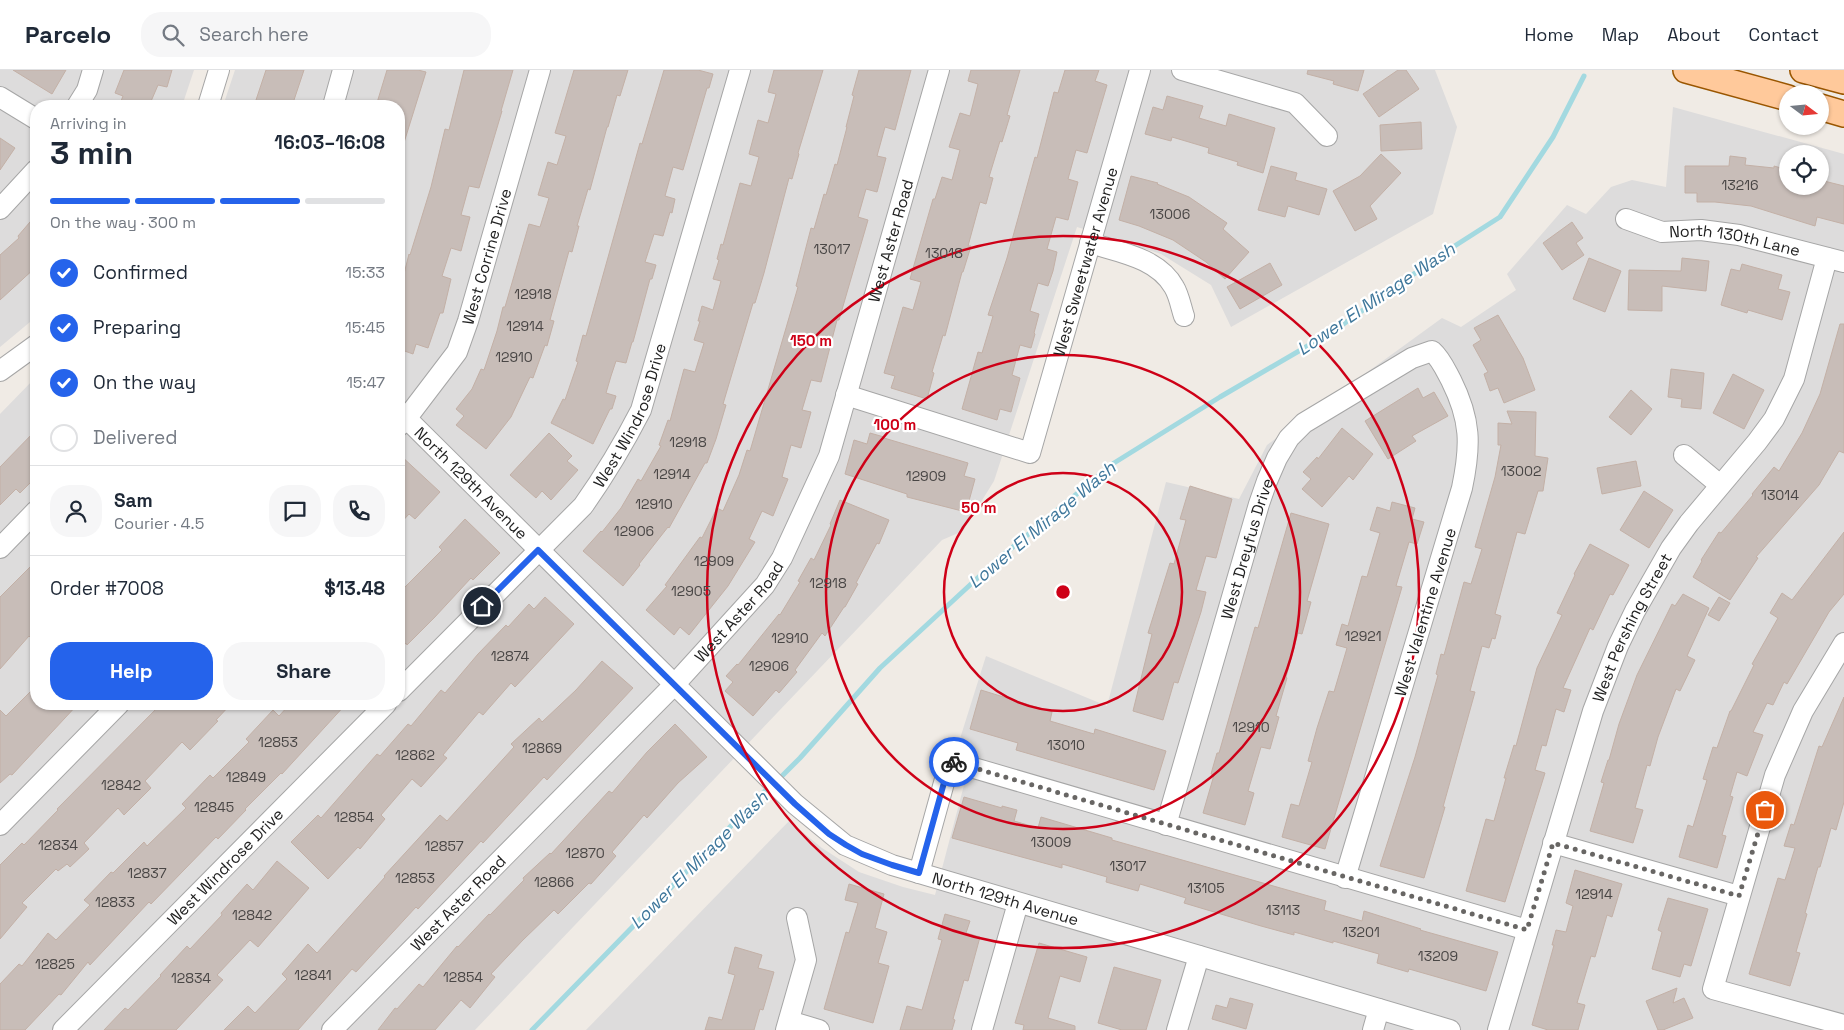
<!DOCTYPE html>
<html lang="en">
<head>
<meta charset="utf-8">
<style>
	:root { --surface:#fff; --page:#f6f6f7; --text:#1f2937; --muted:#747a83; --line:#e0e1e3; --accent:#2563eb }
	body { margin:0; font-family:"Space Grotesk",sans-serif; background:var(--page); color:var(--text); height:100vh; display:flex; flex-direction:column; font-size:19px; white-space:nowrap }
	* { box-sizing:border-box; margin:0 }
	p { font-size:16px; color:var(--muted) }
	.icon { flex:none; width:28px; height:28px; fill:none; stroke:currentColor; stroke-width:2; stroke-linecap:round; stroke-linejoin:round }
	.map { position:relative; flex:1; overflow:hidden }
	.details { position:absolute; left:30px; top:30px; width:375px; height:610px; display:flex; flex-direction:column; background:var(--surface); border-radius:20px; box-shadow:0 1px 4px #0004 }
	.details>* { flex:none }
	.needle { width:32px; rotate:106deg }
	.tools { position:absolute; left:1779px; top:15px; display:grid; gap:10px }
	.tools a { display:grid; place-items:center; width:50px; height:50px; border-radius:50%; background:var(--surface); box-shadow:0 1px 4px #0004; font-size:25px }
	.pin { position:absolute; display:grid; place-items:center; width:42px; height:42px; color:#fff; margin:-21px; border:2px solid #fff; border-radius:50%; box-shadow:0 1px 5px #0007 }
	.courier { position:absolute; display:grid; place-items:center; width:50px; height:50px; margin:-25px; border:4px solid #2563eb; border-radius:50%; background:#fff; color:#222; box-shadow:0 1px 6px #0007 }
	.summary em { font-style:normal; font-weight:600 }
	.summary div { display:flex; flex-direction:column-reverse }
	.summary { display:flex; align-items:center; justify-content:space-between; height:85px; padding:0 20px }
	h1 { font-size:32px; font-weight:600; line-height:38px }
	.bar { display:grid; grid-template-columns:repeat(4,1fr); gap:8px 5px; align-content:center; height:60px; padding:0 20px }
	.bar i { height:6px; border-radius:4px; background:var(--line) }
	.bar .selected { background:var(--accent) }
	.bar p { grid-column:span 4 }
	.line { display:flex; align-items:center; gap:12px; padding:0 20px; border-top:1px solid var(--line) }
	.line div { flex:1 }
	.round { display:grid; place-items:center; flex:none; width:52px; height:52px; border-radius:20px; background:var(--page) }
	ol { padding:0 20px; list-style:none }
	li { display:flex; align-items:center; gap:15px; height:55px }
	li p { margin-inline-start:auto }
	li .icon { padding:5px; border-radius:50%; background:var(--accent); color:#fff; stroke-width:4 }
	li:last-child { color:var(--muted) }
	li i { width:28px; height:28px; border:2px solid var(--line); border-radius:50% }
	.button { display:flex; gap:10px; margin-top:auto; padding:10px 20px }
	.button a { flex:1; height:58px; border-radius:20px; background:var(--accent); color:#fff; font-size:20px; font-weight:600; line-height:58px; text-align:center }
	.button a+a { background:var(--page); color:var(--text) }
	header { display:flex; align-items:center; gap:30px; box-sizing:border-box; height:70px; padding:0 25px; background:var(--surface); border-bottom:1px solid var(--line) }
	header strong { font-size:24px }
	nav { display:flex; gap:28px; margin-inline-start:auto; font-size:18px }
	.search { width:350px; height:45px; background:var(--page); display:flex; align-items:center; gap:12px; box-sizing:border-box; padding:0 18px; border-radius:20px; color:var(--muted); font-size:19px }
	.map>svg:first-child { display:block }
	.residential { fill:#dddcdc; fill-rule:evenodd }
	.lines { fill:none; stroke-linecap:round; stroke-linejoin:round }
	.stream { stroke:#a3d9e0; stroke-width:5 }
	.building { fill:#c8bdb8; stroke:#c3b0a6 }
	.minor-casing { stroke:#a6a6a6; stroke-width:22 }
	.major-casing { stroke:#9a5600; stroke-width:28 }
	.minor { stroke:#fff; stroke-width:20 }
	.major { stroke:#ffc99b; stroke-width:25 }
	.done { stroke:#686664; stroke-width:5; stroke-dasharray:0 9 }
	.route { stroke:#2563eb; stroke-width:6 }
	.ring { fill:none; stroke:#ce0017; stroke-width:2.5 }
	.labels { text-anchor:middle; stroke-width:4.5; stroke-linejoin:round; paint-order:stroke }
	.number-label { font-size:14px; fill:#494645 }
	.street-label { font-size:16px; fill:#1f1f1f; stroke:#fff }
	.water-label { font-size:18px; font-style:italic; fill:#3f779b; stroke:#fff }
	.centre { fill:#ce0017; stroke:#fff; stroke-width:2.5 }
	.ring-label { font-size:15px; text-anchor:middle; font-weight:bold; fill:#ce0017; stroke:#fff; stroke-width:4.5; stroke-linejoin:round; paint-order:stroke }
</style>
</head>
<body>
<header>
<strong>Parcelo</strong>
<div class="search"><svg class="icon" aria-label="search" viewBox="0 0 24 24"><circle cx="10" cy="10" r="6"/><path d="M15 15l6 6"/></svg>Search here</div>
<nav><a>Home</a><a>Map</a><a>About</a><a>Contact</a></nav>
</header>
<div class="map">
<svg width="1844" height="960" viewBox="0 0 1844 960">
	<rect width="100%" height="100%" fill="#f0ebe5"/>
	<path class="residential" d="M0,0H194L182,36H36V247L0,277Z
		M235,0H1435L1457,57L1433,144L1231,257L1211,215L1161,184L1077,157L994,411L963,461L942,470L475,960H0V344L36,307V634H399V36H223Z
		M1673,37L1844,84V960H586L789,751L822,778L859,802L903,817L935,825L973,681L958,675L986,586L1107,636L1166,412L1239,429L1267,375L1442,248L1461,257L1516,220L1507,204L1567,135L1586,144L1611,117L1632,110L1666,117ZM1788,84H1820V116H1788Z"/>
	<g class="lines">
		<path class="stream" d="M777,711L800,688L880,598L996,491L1114,393L1220,327L1335,260L1442,184L1500,147L1553,67L1584,6
			M532,960L770,716"/>
	</g>
	<path class="building" d="M13,0H66L52,24Z
		M124,0H172L167,17L158,15L149,36H119L123,26L115,23Z
		M266,0H304L292,36H254Z
		M387,0H418L426,2L402,79L399,78V36H376Z
		M464,0H513L501,41H502L479,118L469,116L461,145L470,147L461,181L451,178L442,206L451,209L443,243H440L428,278L416,274L413,284L399,279V224L409,184L410,185L431,117L445,59L449,60Z
		M574,0H628L620,26L617,25L608,57H607L590,120L588,119L577,156H579L572,182L569,181L550,250L554,251L547,276L545,275L533,308L530,307L511,347L486,379L456,355L464,346L456,339L472,319L481,299L484,300L497,261L503,237H505L529,154L540,157L549,128L538,125L548,92L557,95L566,66L555,63Z
		M664,0H698L713,4L709,18H707L683,100L673,97L665,126L675,129L672,143L670,142L663,166L654,164L645,192L656,195L652,209H650L633,272H632L626,293L616,291L611,306L606,323L616,326L612,339H610L593,374L551,353L563,329L565,330L578,292L576,291L583,265L586,266L640,73L642,74Z
		M774,0H823L798,83L799,84L792,109L789,108L764,203L755,233H753L723,334L726,335L716,369L707,393H705L669,458L668,457L639,494L640,495L623,516L583,481L601,461L602,462L621,438L638,409L641,411L661,376L659,375L668,350L670,351L684,299L695,302L704,273L694,270L700,251H698L702,236L713,240L721,211L713,209L719,190L717,189L721,174L723,175L740,113L751,116L759,87L749,84L758,50L768,53L776,24L768,22Z
		M859,0H911L895,60L885,57L877,86L886,88L877,122L866,119L858,147L868,150L839,250H837L821,312L811,310L802,340L811,342L801,378L791,375L782,407L788,409L773,446L762,441L749,469L755,472L728,516L689,565L680,557L674,565L646,540L667,516L665,515L700,467L702,468L717,438L723,441L739,405L747,380L750,381L798,217L796,216L811,158L814,159L824,124L826,125L835,94L837,95L847,57H846L854,26L852,25Z
		M971,0H1020L1007,45L1010,46L1002,72L1000,71L989,107L993,108L986,134L980,132L968,176H971L963,202H962L945,266L943,265L932,302L934,303L927,329L891,318L895,306L884,303L903,237L913,240L921,212L910,209L933,129H935L942,107L952,110L960,80L949,77L960,43L970,46L978,14L968,11Z
		M1065,0H1099L1095,11L1107,15L1087,83L1076,80L1068,109L1078,112L1068,150L1056,147L1047,179L1057,182L1053,201L1048,216L1038,213L1030,241L1039,244L1034,263L1035,264L1031,278L1020,275L1012,305L1020,308L1011,342L1000,339L997,350L962,339L978,282L982,283L993,246L988,245L1007,188L1035,87L1037,88L1054,22L1058,23Z
		M1308,0H1364L1358,21L1333,14L1334,11L1307,4Z
		M1398,0H1406L1419,19L1379,47L1363,24Z
		M1167,26L1203,36L1199,48L1226,56L1229,44L1275,58L1263,103L1237,95L1238,92L1208,83L1209,78L1172,67L1171,71L1145,64L1153,37L1163,40Z
		M1421,52L1422,79L1381,81L1380,55Z
		M0,68L15,78L0,100Z
		M1381,84L1401,103L1370,136L1377,149L1355,161L1333,121L1360,106Z
		M1730,86L1746,88L1745,95L1774,98V96L1788,100V116H1820V110L1844,116V154L1817,147L1815,156L1751,136L1715,132H1697V123H1685V96H1729Z
		M1271,96L1297,103L1295,110L1327,119L1319,145L1288,136L1285,147L1258,140Z
		M1131,106L1158,113L1157,114L1189,127L1227,153L1223,159L1249,182L1225,209L1206,192L1173,170L1139,156L1119,150Z
		M36,145V197L0,230V185L19,168L18,166Z
		M1572,152L1583,168L1576,173L1584,185L1562,200L1543,173Z
		M1589,188L1621,201L1605,242L1573,229Z
		M1682,188L1709,191L1706,221L1662,216V241L1628,240L1629,200L1681,201Z
		M1270,193L1282,215L1240,239L1227,217Z
		M1742,194L1782,205L1778,219L1790,222L1782,250L1748,240L1747,243L1721,235L1731,199L1740,201Z
		M1498,245L1523,288L1535,320L1504,333L1498,318L1490,321L1484,304L1488,302L1473,275L1481,270L1474,258Z
		M1840,254H1844V383L1839,381L1819,415L1756,487L1758,488L1730,530L1693,507L1702,491L1701,490L1719,462L1721,463L1753,425L1752,424L1774,397L1779,401L1802,363L1820,324Z
		M1671,299L1704,303L1701,339L1681,337L1682,329L1668,327Z
		M1733,304L1764,320L1744,359L1713,343Z
		M1418,318L1423,328L1434,322L1448,346L1412,366L1416,371L1388,389L1365,351Z
		M1631,320L1652,339L1631,365L1609,347Z
		M1507,341L1536,342L1535,386L1548,388L1543,421H1538L1525,464L1517,462L1495,544L1501,546L1495,569L1492,568L1489,578L1482,576L1470,621L1475,622L1443,737H1445L1424,808L1380,796L1415,687L1438,605L1436,604L1441,584L1444,585L1464,512L1471,514L1482,479L1475,477L1495,407L1501,375H1498V353L1512,354Z
		M1342,358L1373,384L1353,410L1349,406L1322,437L1302,419L1311,409L1303,402L1317,387L1318,389Z
		M36,360V407L20,423L16,419L0,435V397Z
		M549,363L572,386L567,391L578,400L551,430L542,421L536,428L510,405Z
		M870,363L884,367V368L968,393L964,406L975,409L966,442L907,427V424L845,404L854,370L867,374Z
		M399,384L440,422L415,449L409,444L399,455Z
		M1636,391L1641,416L1602,424L1597,398Z
		M1190,416L1232,429L1216,488L1206,486L1196,520L1206,522L1201,542L1178,613L1174,612L1163,650L1133,641L1152,564L1148,563L1170,493L1174,494L1186,450L1180,449Z
		M1644,421L1673,440L1649,478L1620,460Z
		M840,430L889,450L879,474L877,473L856,513L858,514L845,537H844L825,566L822,563L795,600L797,602L779,623L776,620L753,646L725,621L733,612L726,606L737,594L738,595L779,544L780,545L800,512L798,511L811,488L814,490L831,455L830,454Z
		M1392,432L1415,438L1412,449L1424,452L1417,474L1409,472L1396,516L1402,517L1325,779L1282,767L1291,734L1299,736L1312,692L1308,691L1317,658L1329,621L1334,622L1347,578L1336,575L1342,554L1348,556L1362,506L1367,507L1380,463L1370,460L1377,437L1390,441Z
		M1291,443L1329,454L1307,531L1311,532L1302,564L1298,563L1286,607L1287,608L1276,646L1279,647L1270,679L1261,677L1248,721L1254,723L1245,755L1203,743L1214,705L1211,704L1217,683H1219L1255,557L1258,558Z
		M465,449L500,483L473,510L471,508L434,548L407,575L406,573L399,581V511L405,517L442,480L439,477Z
		M1844,462V524L1829,542L1787,614L1784,612L1773,635L1767,633L1753,662L1763,665L1747,706L1737,702L1730,726L1733,727L1722,765L1726,766L1717,798L1679,787L1688,755L1693,757L1707,710L1703,709L1713,677L1717,678L1730,641H1731L1754,595L1752,594L1778,548L1770,543L1782,523L1792,530Z
		M1590,474L1629,495L1613,525L1610,524L1593,560L1590,558L1563,618L1571,620L1564,642L1556,639L1546,676L1542,675L1535,700L1545,703L1505,832L1466,821L1486,749L1494,751L1506,708H1504L1514,675L1516,676L1537,598L1562,545L1557,543L1575,505L1574,504Z
		M36,491V560L30,567L29,566L0,599V527Z
		M1683,524L1709,538L1687,586L1695,590L1680,621L1676,619L1658,667L1650,696L1647,695L1635,738L1643,740L1633,773L1590,761L1604,713L1601,712L1608,690H1609L1619,654L1637,605L1672,534L1675,536Z
		M545,527L574,554L515,617L511,613L483,645L479,642L443,685L447,688L421,717L412,709L381,745L385,749L360,779L358,777L328,809L291,772L318,745L321,748L377,684L380,686L408,654L411,656L441,620L445,623L478,584L506,555L508,557L529,534L534,539Z
		M1719,527L1730,533L1719,551L1708,545Z
		M602,591L633,618L547,710L544,707L483,773L481,771L418,839L416,837L356,902L352,899L298,960H224L248,936L255,943L287,909L282,904L308,874L317,883L385,807L384,806L440,745L447,751L514,677L511,674L539,648L542,652L576,620Z
		M36,616V634H78L12,705L10,704L0,713V640L6,646Z
		M981,620L1052,642L1050,651L1094,664L1095,659L1166,681L1154,720L1016,680L1018,673L970,659Z
		M1844,627V732L1836,760L1831,758L1820,797H1818L1805,843L1807,844L1796,882L1800,883L1790,916L1749,904L1778,808L1785,810L1795,778L1784,776L1791,754L1794,755L1819,676L1822,677Z
		M161,634H231L216,650L218,651L190,680L182,672L145,711L151,718L124,745L118,738L84,773L89,779L70,797L67,794L58,801L56,799L22,833L27,837L0,869V795L22,773L24,775L58,740L57,739Z
		M290,634H346L282,704L281,703L245,739L246,740L218,769L216,767L151,834L149,832L90,895L88,892L61,925L59,924L25,960H0V914L19,894L22,896L48,863L56,870L90,835L84,830L111,802L113,803L144,772L147,776L186,738L182,734L210,705L213,708L249,672L246,669L273,640L279,646Z
		M675,654L707,687L678,713L647,748L644,745L612,782L616,786L591,814L589,813L558,844L554,840L523,870L491,904L495,907L470,938L461,930L435,960H378L395,938L397,939L419,914L423,917L457,876L458,877L489,844L490,845L524,810L523,808L550,783L551,784L609,721L612,723L647,682Z
		M964,727L1002,738V736L1017,740L1014,751L1038,758L1041,747L1112,768V770L1326,831L1324,840L1362,851L1364,841L1421,859L1420,860L1498,882L1486,921L1409,899L1408,902L1377,893L1379,884L1333,871V873L1294,862V865L1261,856L1184,833L1186,828L1140,814L1138,821L1106,812L1107,807L1062,794V798L952,768Z
		M277,791L309,818L258,877L250,870L217,905L223,910L176,960H104L125,938L128,940L161,906L160,905L187,876L190,879L222,845L221,843L247,814L253,820Z
		M1575,800L1622,814L1612,847L1607,845L1595,887L1591,886L1577,933L1585,935L1578,960H1548L1532,955L1554,875H1552L1556,860L1566,862L1573,836L1566,833Z
		M849,814L884,824L875,858L887,862L878,893L889,896L873,953L824,939L846,862L849,863L858,833L845,830Z
		M1668,828L1708,839L1691,896L1684,894L1680,907L1652,899L1662,862L1658,860Z
		M945,844L970,851L966,863L980,867L968,911L964,910L953,949L955,950L952,960H900L907,936L922,940L942,870L938,869Z
		M1039,873L1087,887L1080,912L1060,906L1048,948L1075,956V960H1023L1024,955L1015,953Z
		M735,877L762,885L758,898L774,902L763,940L760,939L754,960H705L709,947L722,950L735,905L728,903Z
		M1114,897L1161,910L1146,960H1122L1098,953Z
		M1677,918L1673,933L1684,928L1693,948L1663,960H1658L1646,931Z
		M1230,928L1253,934L1246,959L1212,949L1216,935L1227,938Z"/>
	<g class="lines">
		<defs>
			<g id="minor">
				<path d="M1182,0L1295,33L1327,66"/>
				<path d="M0,27L36,49"/>
				<path d="M77,36L87,20L93,0"/>
				<path d="M208,36L219,0"/>
				<path d="M333,36L343,0"/>
				<path d="M0,139L36,100"/>
				<path id="s1" d="M1626,149L1662,162L1701,160L1739,165L1844,192"/>
				<path d="M1090,173C1119,182 1158,188 1174,217C1179,225 1181,237 1184,246"/>
				<path d="M0,301L36,275"/>
				<path id="s2" d="M846,325L1030,383L1140,0"/>
				<path id="s3" d="M399,341L795,734L845,775L892,795L1450,960"/>
				<path id="s4" d="M399,356L406,349L457,282L468,251L540,0"/>
				<path d="M1684,385L1720,415"/>
				<path d="M0,478L36,441"/>
				<path d="M1844,573L1803,641L1775,705L1713,919L1844,955"/>
				<path id="s5" d="M399,621L583,436C605,405 624,373 641,340L740,0"/>
				<path d="M0,755L119,634"/>
				<path id="s6" d="M1166,755L1259,434L1267,411L1277,388L1289,368L1304,353L1412,288L1432,281C1441,289 1445,299 1451,310C1471,350 1471,375 1462,418L1345,808"/>
				<path d="M1553,773L1739,826"/>
				<path d="M919,803L950,691L1527,860"/>
				<path d="M789,951L819,960"/>
				<path id="s7" d="M63,960L386,634"/>
				<path id="s8" d="M332,960L674,615L765,515L782,488L829,386L939,0"/>
				<path d="M786,960L806,890L797,848"/>
				<path d="M982,960L1018,833"/>
				<path d="M1177,960L1199,886"/>
				<path d="M1373,960L1379,939"/>
				<path id="s9" d="M1498,960L1593,641L1618,576L1635,541L1671,478L1689,453L1757,372L1774,349L1794,309L1827,188"/>
			</g>
			<path id="major" d="M1686,0L1788,28
				M1803,0L1844,11
				M1820,37L1844,44"/>
		</defs>
		<use href="#minor" class="minor-casing"/>
		<use href="#major" class="major-casing"/>
		<use href="#minor" class="minor"/>
		<use href="#major" class="major"/>
	</g>
	<g class="lines">
		<path class="done" d="M954,692L1527,860L1553,773L1739,826L1765,740"/>
		<path class="route" d="M482,536L538,480L795,734L829,764L846,775L862,784L892,795L919,803L950,691L954,692"/>
	</g>
	<g class="ring">
		<circle cx="1063" cy="522" r="119"/>
		<circle cx="1063" cy="522" r="237"/>
		<circle cx="1063" cy="522" r="356"/>
	</g>
	<g class="labels">
		<g class="number-label">
			<text x="1740" y="120">13216</text>
			<text x="1170" y="149">13006</text>
			<text x="832" y="184">13017</text>
			<text x="944" y="188">13018</text>
			<text x="533" y="229">12918</text>
			<text x="525" y="261">12914</text>
			<text x="514" y="292">12910</text>
			<text x="688" y="377">12918</text>
			<text x="1521" y="406">13002</text>
			<text x="672" y="409">12914</text>
			<text x="926" y="411">12909</text>
			<text x="1780" y="430">13014</text>
			<text x="654" y="439">12910</text>
			<text x="634" y="466">12906</text>
			<text x="714" y="496">12909</text>
			<text x="828" y="518">12918</text>
			<text x="691" y="526">12905</text>
			<text x="1363" y="571">12921</text>
			<text x="790" y="573">12910</text>
			<text x="510" y="591">12874</text>
			<text x="769" y="601">12906</text>
			<text x="1251" y="662">12910</text>
			<text x="278" y="677">12853</text>
			<text x="1066" y="680">13010</text>
			<text x="542" y="683">12869</text>
			<text x="415" y="690">12862</text>
			<text x="246" y="712">12849</text>
			<text x="121" y="720">12842</text>
			<text x="214" y="742">12845</text>
			<text x="354" y="752">12854</text>
			<text x="1051" y="777">13009</text>
			<text x="58" y="780">12834</text>
			<text x="444" y="781">12857</text>
			<text x="585" y="788">12870</text>
			<text x="1128" y="801">13017</text>
			<text x="147" y="808">12837</text>
			<text x="415" y="813">12853</text>
			<text x="554" y="817">12866</text>
			<text x="1206" y="823">13105</text>
			<text x="1594" y="829">12914</text>
			<text x="115" y="837">12833</text>
			<text x="1283" y="845">13113</text>
			<text x="252" y="850">12842</text>
			<text x="1361" y="867">13201</text>
			<text x="1438" y="891">13209</text>
			<text x="55" y="899">12825</text>
			<text x="313" y="910">12841</text>
			<text x="463" y="912">12854</text>
			<text x="191" y="913">12834</text>
		</g>
		<g class="street-label">
			<text dy="6" stroke="none"><textPath href="#s8" startOffset="989">West Aster Road</textPath></text>
			<text dy="6" stroke="none"><textPath href="#s1" startOffset="112">North 130th Lane</textPath></text>
			<text dy="6" stroke="none"><textPath href="#s4" startOffset="194">West Corrine Drive</textPath></text>
			<text dy="6" stroke="none"><textPath href="#s2" startOffset="392">West Sweetwater Avenue</textPath></text>
			<text dy="6" stroke="none"><textPath href="#s5" startOffset="364">West Windrose Drive</textPath></text>
			<text dy="6" stroke="none"><textPath href="#s3" startOffset="102">North 129th Avenue</textPath></text>
			<text dy="6" stroke="none"><textPath href="#s6" startOffset="288">West Dreyfus Drive</textPath></text>
			<text dy="6" stroke="none"><textPath href="#s8" startOffset="584">West Aster Road</textPath></text>
			<text transform="translate(1425 542) rotate(-73)" y="6">West Valentine Avenue</text>
			<text dy="6" stroke="none"><textPath href="#s9" startOffset="425">West Pershing Street</textPath></text>
			<text dy="6" stroke="none"><textPath href="#s7" startOffset="230">West Windrose Drive</textPath></text>
			<text dy="6" stroke="none"><textPath href="#s3" startOffset="792">North 129th Avenue</textPath></text>
			<text dy="6" stroke="none"><textPath href="#s8" startOffset="179">West Aster Road</textPath></text>
		</g>
		<g class="water-label">
			<text transform="translate(1376 229) rotate(-34)" y="6">Lower El Mirage Wash</text>
			<text transform="translate(1042 455) rotate(-40)" y="6">Lower El Mirage Wash</text>
			<text transform="translate(699 790) rotate(-45)" y="6">Lower El Mirage Wash</text>
		</g>
	</g>
	<circle cx="1063" cy="522" r="8" class="centre"/>
	<g class="ring-label">
		<text x="811" y="276">150 m</text>
		<text x="895" y="360">100 m</text>
		<text x="979" y="443">50 m</text>
	</g>
</svg>
<div class="tools">
<a><svg class="needle" viewBox="-14 -14 28 28"><path d="M0-13l5 13h-10z" fill="#e53935"/><path d="M0 13l5-13h-10z" fill="#747a83"/></svg></a>
<a><svg class="icon" aria-label="locate" viewBox="0 0 24 24"><circle cx="12" cy="12" r="6"/><path d="M12 2v4M12 18v4M2 12h4M18 12h4"/></svg></a>
</div>
<div class="pin" style="left:1765px;top:740px;background:#ea580c"><svg class="icon" aria-label="bag" viewBox="0 0 24 24"><path d="M5 8h14l-1 12H6zM9 8a3 3 0 0 1 6 0"/></svg></div>
<div class="pin" style="left:482px;top:536px;background:#1f2937"><svg class="icon" aria-label="home" viewBox="0 0 24 24"><path d="M3 11l9-7 9 7M6 9v11h12V9"/></svg></div>
<div class="courier" style="left:954px;top:692px"><svg class="icon" aria-label="bike" viewBox="0 0 24 24"><circle cx="6" cy="16" r="4"/><circle cx="18" cy="16" r="4"/><path d="M6 16l4-8h5l3 8M10 8l3 8H6M13 5h3"/></svg></div>
<section class="details">
<div class="summary"><div><h1>3 min</h1><p>Arriving in</p></div><em>16:03–16:08</em></div>
<div class="bar"><i class="selected"></i><i class="selected"></i><i class="selected"></i><i></i><p>On the way · 300 m</p></div>
<ol>
<li><svg class="icon" aria-label="check" viewBox="0 0 24 24"><path d="M5 12l5 5 9-10"/></svg>Confirmed<p>15:33</p></li>
<li><svg class="icon" aria-label="check" viewBox="0 0 24 24"><path d="M5 12l5 5 9-10"/></svg>Preparing<p>15:45</p></li>
<li><svg class="icon" aria-label="check" viewBox="0 0 24 24"><path d="M5 12l5 5 9-10"/></svg>On the way<p>15:47</p></li>
<li><i></i>Delivered</li>
</ol>
<div class="line" style="height:90px"><a class="round"><svg class="icon" aria-label="person" viewBox="0 0 24 24"><circle cx="12" cy="8" r="4"/><path d="M4 21q1-7 8-7t8 7"/></svg></a><div><b>Sam</b><p>Courier · 4.5</p></div><a class="round"><svg class="icon" aria-label="chat" viewBox="0 0 24 24"><path d="M4 5h16v11H9l-5 4z"/></svg></a><a class="round"><svg class="icon" aria-label="phone" viewBox="0 0 24 24"><path d="M5 4h4l2 5-3 2q2 4 5 5l2-3 5 2v4C11 20 4 13 5 4z"/></svg></a></div>
<div class="line" style="height:65px"><div>Order #7008</div><b>$13.48</b></div>
<div class="button"><a>Help</a><a>Share</a></div>
</section>
</div>
</body>
</html>
